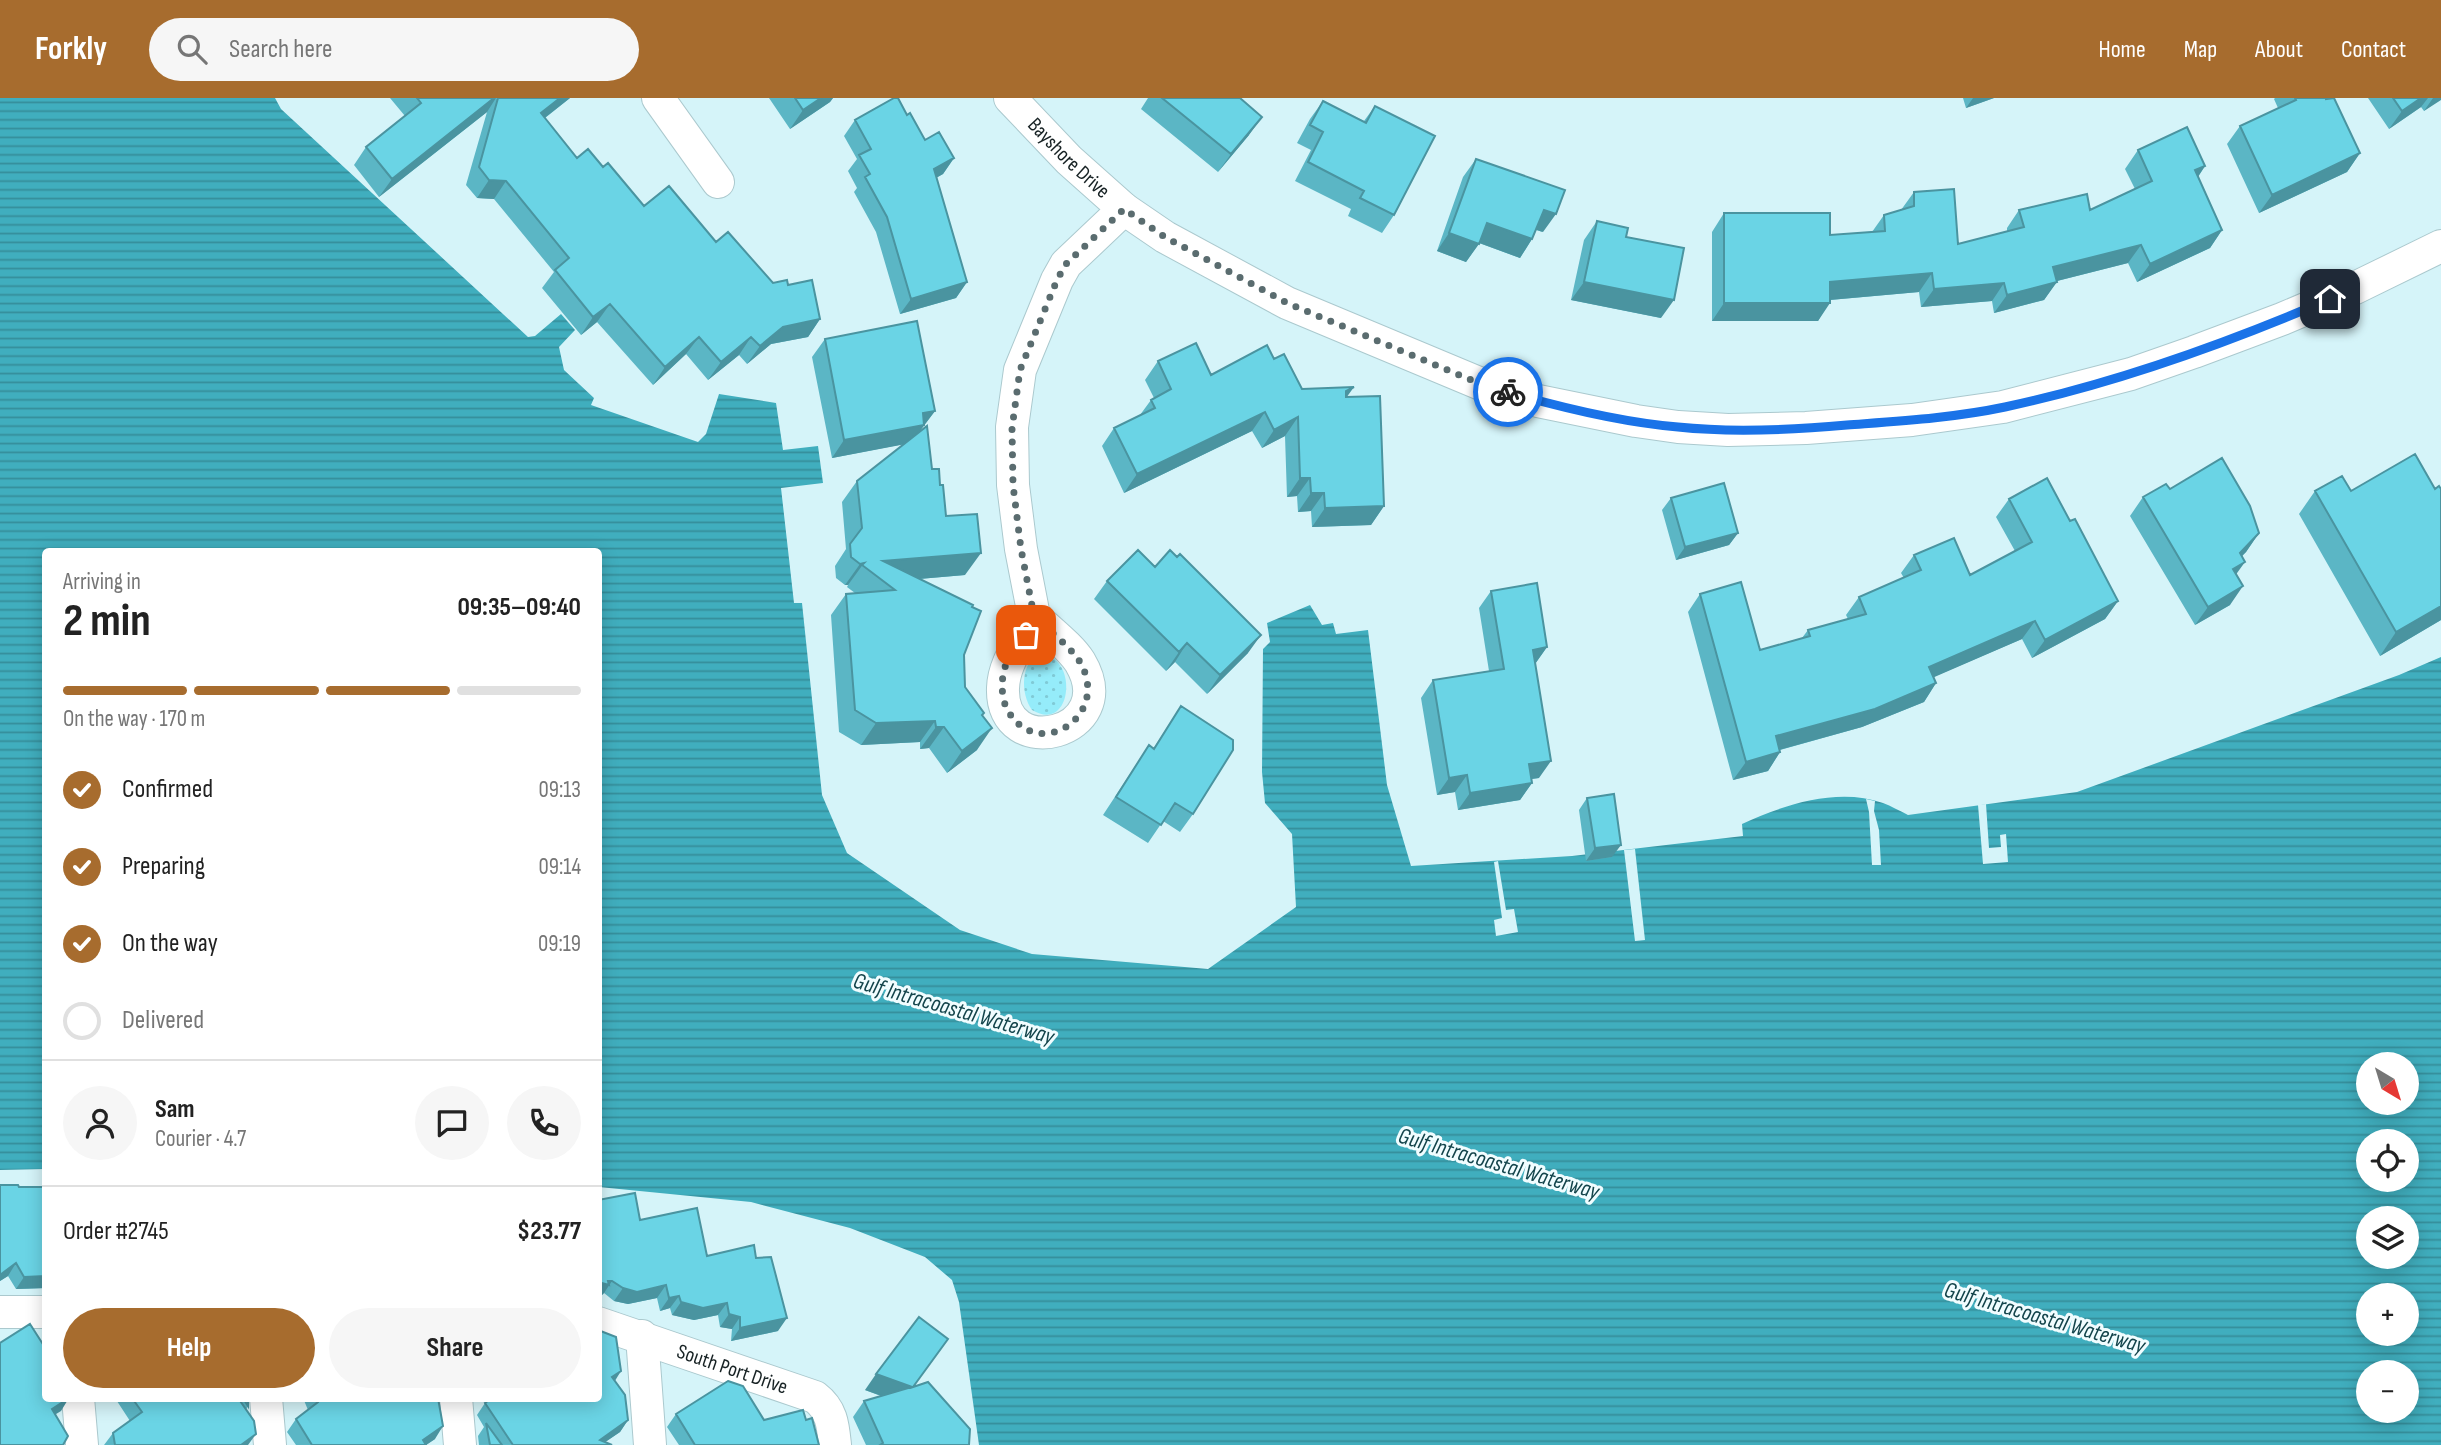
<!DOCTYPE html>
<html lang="en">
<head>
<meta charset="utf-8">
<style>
	:root { --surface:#fff; --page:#f6f6f6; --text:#222; --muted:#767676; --line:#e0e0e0; --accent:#a76c2e }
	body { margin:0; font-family:"Sofia Sans Condensed",sans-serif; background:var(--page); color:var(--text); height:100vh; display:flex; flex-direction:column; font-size:26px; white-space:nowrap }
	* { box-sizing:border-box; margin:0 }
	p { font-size:23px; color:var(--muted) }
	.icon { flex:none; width:38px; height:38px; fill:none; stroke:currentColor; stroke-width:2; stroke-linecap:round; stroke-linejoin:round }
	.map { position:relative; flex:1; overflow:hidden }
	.drawer { position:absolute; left:42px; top:450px; width:560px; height:854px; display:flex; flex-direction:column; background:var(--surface); border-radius:7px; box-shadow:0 4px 18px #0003 }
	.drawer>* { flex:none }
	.needle { width:46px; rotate:142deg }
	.fabs { position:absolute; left:2356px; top:954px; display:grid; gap:14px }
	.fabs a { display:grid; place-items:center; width:63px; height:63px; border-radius:50%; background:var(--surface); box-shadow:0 4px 18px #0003; font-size:35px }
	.pin { position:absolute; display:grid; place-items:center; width:60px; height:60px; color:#fff; margin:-30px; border-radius:14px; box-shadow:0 4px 10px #0006 }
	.courier { position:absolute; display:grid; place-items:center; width:70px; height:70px; margin:-35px; border:5px solid #1a73e8; border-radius:50%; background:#fff; color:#222; box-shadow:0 2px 9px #0007 }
	.head em { font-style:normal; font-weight:700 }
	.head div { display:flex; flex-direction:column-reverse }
	.head { display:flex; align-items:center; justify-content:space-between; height:119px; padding:0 21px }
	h1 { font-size:46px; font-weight:700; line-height:52px }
	.bar { display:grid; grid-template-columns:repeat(4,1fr); gap:10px 7px; align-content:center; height:84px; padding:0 21px }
	.bar i { height:9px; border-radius:5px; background:var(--line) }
	.bar .current { background:var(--accent) }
	.bar p { grid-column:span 4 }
	.line { display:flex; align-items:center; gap:18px; padding:0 21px; border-top:2px solid var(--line) }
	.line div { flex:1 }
	.round { display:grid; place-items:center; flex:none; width:74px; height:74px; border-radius:37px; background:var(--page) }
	ol { padding:0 21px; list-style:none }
	li { display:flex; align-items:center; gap:21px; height:77px }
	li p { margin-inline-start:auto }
	li .icon { padding:7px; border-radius:50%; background:var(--accent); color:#fff; stroke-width:4 }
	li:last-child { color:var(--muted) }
	li i { width:38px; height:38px; border:4px solid var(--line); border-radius:50% }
	.action { display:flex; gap:14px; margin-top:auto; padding:14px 21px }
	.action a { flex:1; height:80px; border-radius:42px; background:var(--accent); color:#fff; font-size:28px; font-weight:700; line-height:80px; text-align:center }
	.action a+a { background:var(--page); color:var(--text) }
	header { display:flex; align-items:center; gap:42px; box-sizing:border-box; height:98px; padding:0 35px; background:var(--accent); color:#fff }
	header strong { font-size:33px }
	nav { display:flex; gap:38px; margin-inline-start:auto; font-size:24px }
	.search { width:490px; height:63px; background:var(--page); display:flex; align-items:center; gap:18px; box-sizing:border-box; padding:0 24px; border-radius:38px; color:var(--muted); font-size:26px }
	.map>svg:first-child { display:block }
	.grass { fill:url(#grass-dots) }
	.water { fill:url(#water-rules); fill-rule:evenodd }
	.pier { fill:#d5f4f9 }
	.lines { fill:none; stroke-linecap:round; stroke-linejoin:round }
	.minor-casing { stroke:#abc9ce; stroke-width:34 }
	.minor { stroke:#fff; stroke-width:32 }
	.wall { fill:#5bb6c5 }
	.shaded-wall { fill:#4a94a0 }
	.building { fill:#6ad4e5; stroke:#4a94a0; stroke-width:2 }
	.done { stroke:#5a6c6f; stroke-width:7; stroke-dasharray:0 12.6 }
	.route { stroke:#1a73e8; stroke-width:9 }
	.labels { text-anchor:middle; stroke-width:6; stroke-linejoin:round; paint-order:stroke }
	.street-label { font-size:21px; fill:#172224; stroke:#f1fdff }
	.water-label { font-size:23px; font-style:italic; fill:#14454c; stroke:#f1fdff }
</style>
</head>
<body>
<header>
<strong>Forkly</strong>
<div class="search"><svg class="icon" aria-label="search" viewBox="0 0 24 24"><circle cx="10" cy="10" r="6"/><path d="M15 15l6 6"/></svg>Search here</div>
<nav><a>Home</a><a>Map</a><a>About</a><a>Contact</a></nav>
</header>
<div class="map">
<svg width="2441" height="1347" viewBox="0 0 2441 1347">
	<defs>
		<pattern id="grass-dots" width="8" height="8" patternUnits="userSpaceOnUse" patternTransform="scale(1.75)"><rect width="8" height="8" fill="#95ecfa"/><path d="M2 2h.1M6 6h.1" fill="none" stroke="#80cad6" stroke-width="1.8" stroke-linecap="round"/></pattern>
		<pattern id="water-rules" width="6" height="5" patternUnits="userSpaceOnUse" patternTransform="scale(1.75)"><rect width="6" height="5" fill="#40aebe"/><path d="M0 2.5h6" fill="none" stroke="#358d9a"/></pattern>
	</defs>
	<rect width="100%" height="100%" fill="#d5f4f9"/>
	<path class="grass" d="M1042,556C1079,560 1072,636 1032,612C1020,596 1020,561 1042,556Z"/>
	<path class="water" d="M0,0H275L281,11L528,239L535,238L561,216L575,232L559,249L564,272L594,300L591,307L698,344L706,336L719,296L776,305L783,352L818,348L823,385L781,390L794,505H802L822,697L847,755L960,832L1032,856L1208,871L1296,809L1292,736L1265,705L1262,674L1263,551L1270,544L1267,525L1310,507L1322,527L1333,525L1336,536L1368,532L1387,687L1411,768L1572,758L1743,738L1742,726C1783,707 1837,689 1883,705C1891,708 1900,713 1908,717L2077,694L2399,577L2441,559V1347H979L959,1204L952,1182L925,1159L850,1130L751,1104L599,1089L598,453H46L45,1071L0,1072ZM2368,966H2406V1004H2368ZM2368,1043H2406V1082H2368ZM2368,1120H2406V1158H2368ZM2368,1197H2406V1236H2368ZM2368,1274H2406V1312H2368Z"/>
	<path class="pier" d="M1866,701L1875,703L1874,713L1879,732L1881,767H1872L1869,714Z
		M1986,706L1989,750L2001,749L2000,737L2006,736L2008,764L1983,766L1978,707Z
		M1635,751L1645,842L1635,843L1624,752Z
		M1498,763L1506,812L1514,811L1518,834L1496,838L1494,822L1502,820L1494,764Z"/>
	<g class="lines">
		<defs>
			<g id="minor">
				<path d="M658,0L718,84"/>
				<path id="s1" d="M1010,0L1069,62L1124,111L1165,139L1287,205L1481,286L1538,303L1636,323L1678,329L1728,332L1806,330L1912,322L2003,309L2131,276L2194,254L2282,221L2355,190L2441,148"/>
				<path d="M1034,518L1021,451L1013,387L1012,329L1020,272L1057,182L1066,166L1124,111"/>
				<path d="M1034,518C1048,532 1070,548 1080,564C1123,636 1000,666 1003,590C1004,562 1023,543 1034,518Z"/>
				<path d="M0,1214H46"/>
				<path id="s2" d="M598,1225L815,1299C832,1312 833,1327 835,1347"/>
				<path d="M642,1238L650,1347"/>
				<path d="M78,1300L82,1347"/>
				<path d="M266,1300L270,1347"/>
				<path d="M456,1300L460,1347"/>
			</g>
		</defs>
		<use href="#minor" class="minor-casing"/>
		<use href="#minor" class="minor"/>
	</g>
	<path class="wall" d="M390,0H570L545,20L577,60L603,69L644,108L716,144L773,185L788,187L820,221L808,239L771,246L747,266L739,257L708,282L686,256L653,287L597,224L581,237L542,190L554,174L494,101L477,100L466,87L487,14L379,99L354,67L366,49L405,18Z
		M769,0H833L830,4L790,31Z
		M1148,0H1241L1249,37L1218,74L1141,11Z
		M1963,0H1994L1966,10Z
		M2275,0H2326L2360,55L2347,74L2259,115L2227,46L2240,28L2278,10L2274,1Z
		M2368,0H2441L2424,13L2421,9L2389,31Z
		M1323,3L1364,23L1375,8L1394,117L1382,135L1348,118L1351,111L1295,83L1311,52L1297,45L1310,21Z
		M907,17L925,42L954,60L943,76L936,80L967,184L956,200L900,216L876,134L854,94L857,90L848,73L857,61L844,38L855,22Z
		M2138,52L2205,68L2198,79L2222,132L2210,150L2137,184L2128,165L2057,183L2044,202L1994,215L1992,203L1921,209L1919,194L1830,202L1818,223H1712V134L1724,115L1830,137L1872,134L1884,117L1901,112L1914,94L1958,146L2007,133V130L2019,112H2090L2135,91L2125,71Z
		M1476,61L1543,134L1536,132L1532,141L1520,160L1479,145L1466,164L1437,153L1463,79Z
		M1597,123L1626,139L1661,220L1571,202L1584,142Z
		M825,241L935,313L918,335L932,371L940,387L946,418L965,477L919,481L964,557L965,589L982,617L977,652L947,675L929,650L920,651V644L861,647L839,634L831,517L846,496L855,495L847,489L848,487H845L836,480L835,468L846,451L842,404L857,383L904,346L832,360L812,259Z
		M1274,261L1302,291L1346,299L1384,408L1371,427L1312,429L1311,413L1298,414L1297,398L1287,399L1285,338L1262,350L1252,333L1124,395L1102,348L1114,330L1140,317L1151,302L1154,300L1145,282L1158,263L1211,277Z
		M2170,391L2259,435L2246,454L2242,458L2236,477L2230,507L2195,527L2130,418L2143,399Z
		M2435,391L2441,522L2380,558L2299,416L2315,393Z
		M1671,400L1738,435L1729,447L1676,462L1662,412Z
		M2009,401L2070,423L2118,503L2105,521L2032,560L2022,541L1933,579L1936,585L1924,604L1862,629L1780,652V654L1768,673L1733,682L1688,514L1700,496L1760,552L1802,540L1808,532L1848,521L1846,517L1859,499L1904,480L1901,475L1914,457L1970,477L2015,453L1996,419Z
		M1155,469L1248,555L1207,596L1175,564L1166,573L1094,501L1107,483Z
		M1491,493L1547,549L1535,566L1539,680L1531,681L1532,685L1520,702L1458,712L1455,694L1437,697L1421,600L1433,582L1489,573L1479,510Z
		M1181,608L1193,716L1180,734L1163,723L1148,745L1103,717L1149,647L1153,651Z
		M1587,700L1612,759L1586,763L1579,712Z
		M0,1087L46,1190L16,1191L8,1178L0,1183Z
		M598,1102L640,1122L707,1158L756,1160L778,1233L731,1243L732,1231L720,1229L718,1217L694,1222L672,1217L670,1210L660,1213L657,1200L628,1206L614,1203L604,1195L600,1199H598Z
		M615,1283L628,1322L620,1334L605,1344L612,1347H479L478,1338L484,1329L477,1317L485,1305L491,1300H598Z
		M914,1289L969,1347H866L853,1319L864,1303L881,1298L865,1292Z
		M115,1300H248V1308L246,1312L248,1347H104L113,1335L130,1323Z
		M303,1300H438L435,1341L426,1347H296L287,1334L296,1321L308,1312Z
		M676,1316L764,1322H806L819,1347H679L667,1329Z"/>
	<path class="shaded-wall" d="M494,0H496L487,14L379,99L392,81Z
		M560,0H570L528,33L541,15Z
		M821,0H833L830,4L790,31L803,12Z
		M1973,0H1994L1966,10Z
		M2421,0H2428L2421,9L2389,31L2402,13Z
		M2433,0H2441V2L2424,13Z
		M1262,19L1249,37L1218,74L1231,56Z
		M2360,55L2347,74L2259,115L2272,97Z
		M954,60L943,76L923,87L934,71Z
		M2205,68L2193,86L2195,72Z
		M489,82L506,83L494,101L477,100Z
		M1544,112L1556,116L1543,134L1531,130Z
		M1487,125L1532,141L1520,160L1474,143Z
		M2222,132L2210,150L2137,184L2150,166Z
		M1449,135L1479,146L1466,164L1437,153Z
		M2141,147L2128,165L2041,187L2053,169Z
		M1932,175L1919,194L1818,203L1830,184Z
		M967,184L956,200L900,216L911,201Z
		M1584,184L1674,202L1661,220L1571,202Z
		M2057,184L2044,202L1994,215L2007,197Z
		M2004,185L1992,203L1921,209L1934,191Z
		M1724,205H1830L1818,223H1712Z
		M610,206L597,224L581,237L593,219Z
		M820,221L808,239L771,246L747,266L760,248L783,229Z
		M699,239L686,256L653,287L665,269Z
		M751,239L739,257L708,282L721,264Z
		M1354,289L1341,307L1346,293Z
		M935,313L911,345L832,360L844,342L923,315Z
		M1265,314L1252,333L1124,395L1137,376Z
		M1298,319L1285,338L1262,350L1274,332Z
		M1300,380H1310L1297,398L1287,399Z
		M1311,395H1324L1311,413L1298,414Z
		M1384,408L1371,427L1312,429L1325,410Z
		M1738,435L1729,447L1676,462L1685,449Z
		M2259,435L2246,454L2227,473L2240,455Z
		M981,455L965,477L884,484L883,463Z
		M2245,464L2232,482L2233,471Z
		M864,465L848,487H845L860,466Z
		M2243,488L2230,507L2195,527L2208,509Z
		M2118,503L2105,521L2032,560L2045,542Z
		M2441,508V522L2380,558L2396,534Z
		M2035,523L2022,541L1916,587L1929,569Z
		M1261,537L1248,555L1207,596L1220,577Z
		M1187,545L1175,564L1166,573L1179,554Z
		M1547,549L1535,566L1533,552Z
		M1936,585L1924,604L1862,629L1764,656L1776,638Z
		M935,623L920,644L861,647L876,625Z
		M936,629H944L929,650L920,651Z
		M992,630L977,652L947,675L962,653Z
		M1780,654L1768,673L1733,682L1746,664Z
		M1551,663L1539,680L1517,683L1529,666Z
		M1467,677L1455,694L1437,697L1449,680Z
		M1532,685L1520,702L1458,712L1470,695Z
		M1621,747L1612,759L1586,763L1595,750Z
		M16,1165L8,1178L0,1183V1177Z
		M46,1178V1190L16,1191L24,1179Z
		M612,1183L604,1195L600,1199H598V1184Z
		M666,1187L657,1200L628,1206L614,1203L623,1190Z
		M679,1198L670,1210L660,1213L669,1200Z
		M681,1204L727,1205L718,1217L694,1222L672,1217Z
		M729,1216L740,1219L732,1231L720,1229Z
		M787,1220L778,1233L731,1243L740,1230Z
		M621,1273L613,1286L612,1279Z
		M876,1276L912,1289L901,1305L865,1292Z
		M69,1300L61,1313L43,1324L52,1311Z
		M628,1322L620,1334L601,1347L600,1342Z
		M443,1328L435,1341L426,1347L423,1342Z
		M256,1336L248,1347H241Z"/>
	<path class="building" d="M417,0H494L392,81L366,49L421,5Z
		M498,0H560L541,15L577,60L588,51L603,69L608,65L644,108L669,88L716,144L728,134L773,185L787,182L788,187L812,182L820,221L783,229L760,248L751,239L721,264L699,239L665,269L610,206L593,219L555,172L569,160L506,83L489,82L479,69Z
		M795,0H821L803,12Z
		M894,0H898L907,17L910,15L925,42L939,34L954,60L934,71L967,184L911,201L887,119L865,79L870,76L859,57L871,51L855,22Z
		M1162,0H1240L1262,19L1231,56Z
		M2295,0H2326V1L2334,0L2360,55L2272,97L2240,28L2296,2Z
		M2393,0H2421L2402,13Z
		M1323,3L1366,25L1375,8L1435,38L1394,117L1360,100L1364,93L1308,64L1323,34L1310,27Z
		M2187,29L2205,68L2195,72L2222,132L2150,166L2141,147L2053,169L2057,184L2007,197L2004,185L1934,191L1932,175L1830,184V205H1724V115H1830V137L1885,133L1884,117L1914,108V94L1954,91L1958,146L2024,129L2019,112L2087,96L2090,112L2152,83L2138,52Z
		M1476,61L1565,92L1556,116L1544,112L1532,141L1487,125L1479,146L1449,135Z
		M1597,123L1628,130L1626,139L1684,150L1674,202L1584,184Z
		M917,223L935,313L923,315L924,327L844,342L825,241Z
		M1196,245L1211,277L1267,247L1274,261L1284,256L1302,291L1354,289L1346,293V299L1380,298L1384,408L1325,410L1324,395H1311L1310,380H1300L1298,319L1274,332L1265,314L1137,376L1114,330L1155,310L1151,302L1171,291L1158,263Z
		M927,328L932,371H939L940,387H943L946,418L977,416L981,455L883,463L973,507L972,509L981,513L964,557L965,589L984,615L982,617L992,630L962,653L944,629H936L935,623L876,625L855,612L846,496L895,492L862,467L864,465L860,466L851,459L850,446L862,430L857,383Z
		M2415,356L2435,391L2439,388L2441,391V508L2396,534L2315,393L2342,378L2351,393Z
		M2222,360L2250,408L2259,435L2240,455L2245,464L2233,471L2243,488L2208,509L2143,399L2166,386L2170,391Z
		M2047,380L2070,423L2075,421L2118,503L2045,542L2035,523L1929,569L1936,585L1875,611L1776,638L1780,654L1746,664L1700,496L1741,484L1760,552L1810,538L1808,532L1866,516L1859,499L1921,472L1914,457L1954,440L1970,477L2032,444L2009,401Z
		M1724,385L1738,435L1685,449L1671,400Z
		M1138,452L1155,469L1170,452L1177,459L1180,456L1261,537L1220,577L1187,545L1179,554L1107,483Z
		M1537,485L1547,549L1533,552L1551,663L1529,666L1532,685L1470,695L1467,677L1449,680L1433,582L1504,571L1491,493Z
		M1181,608L1233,642V652L1193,716L1175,705L1161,727L1116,699L1149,647L1154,651Z
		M1614,696L1621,747L1595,750L1587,700Z
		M0,1087H18L19,1089H46V1178L24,1179L16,1165L0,1177Z
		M635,1095L640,1122L697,1110L707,1158L754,1147L756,1160L771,1159L787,1220L740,1230V1219L729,1216L727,1205L703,1210L681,1204L679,1198L669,1200L666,1187L637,1194L623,1190L612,1183H608L609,1187L598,1184V1102Z
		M919,1219L948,1241L913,1289L928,1284L970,1331L969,1347H880L883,1345L864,1303L912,1289L876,1276Z
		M30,1226L46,1251V1300H69L52,1311L68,1338L63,1347H0V1245Z
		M598,1232L616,1239L621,1273L612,1279L625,1297L628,1322L600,1342L612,1347H513L485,1305L492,1300H598Z
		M728,1283L743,1288L764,1322L803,1312L806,1322L812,1320L819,1347H695L676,1316Z
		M132,1300H238L254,1323L256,1336L241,1347H115L113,1335L142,1314Z
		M243,1300H248V1308Z
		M317,1300H438L443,1328L423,1342L426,1347H312L296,1321L318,1304Z
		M486,1325L502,1347H490Z"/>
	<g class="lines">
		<path class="done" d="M1026,537C1019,547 1009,557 1005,569C1001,581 1001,600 1007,611C1036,666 1112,619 1080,564C1070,548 1048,532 1034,518L1033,513L1021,451L1013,387L1012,330L1020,272L1057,182L1066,166L1124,111L1165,139L1287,205L1481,286L1508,294"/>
		<path class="route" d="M1508,294C1563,310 1621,324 1678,329C1734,335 1791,332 1847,327C1900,323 1953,320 2005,309C2117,285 2225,246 2330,201"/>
	</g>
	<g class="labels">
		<g class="street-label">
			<text dy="7" stroke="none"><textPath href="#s1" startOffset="84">Bayshore Drive</textPath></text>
			<text dy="7" stroke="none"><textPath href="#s2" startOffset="142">South Port Drive</textPath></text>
		</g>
		<g class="water-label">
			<text transform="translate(954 910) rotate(16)" y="8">Gulf Intracoastal Waterway</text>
			<text transform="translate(1499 1065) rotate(16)" y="8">Gulf Intracoastal Waterway</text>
			<text transform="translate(2045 1219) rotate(16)" y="8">Gulf Intracoastal Waterway</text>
		</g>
	</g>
</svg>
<div class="fabs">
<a><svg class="needle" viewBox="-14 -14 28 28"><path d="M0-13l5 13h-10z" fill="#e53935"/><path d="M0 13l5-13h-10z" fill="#767676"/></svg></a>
<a><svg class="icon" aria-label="locate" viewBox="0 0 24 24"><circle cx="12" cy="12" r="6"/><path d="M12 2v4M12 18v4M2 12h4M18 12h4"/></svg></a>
<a><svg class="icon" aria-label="layers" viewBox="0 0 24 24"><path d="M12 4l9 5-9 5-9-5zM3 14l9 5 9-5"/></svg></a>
<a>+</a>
<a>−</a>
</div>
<div class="pin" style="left:1026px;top:537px;background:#ea580c"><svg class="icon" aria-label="bag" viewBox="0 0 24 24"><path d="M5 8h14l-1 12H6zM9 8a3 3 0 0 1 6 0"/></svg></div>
<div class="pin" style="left:2330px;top:201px;background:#1f2937"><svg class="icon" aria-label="home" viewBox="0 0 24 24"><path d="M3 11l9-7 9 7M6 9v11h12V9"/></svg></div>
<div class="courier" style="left:1508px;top:294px"><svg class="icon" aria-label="bike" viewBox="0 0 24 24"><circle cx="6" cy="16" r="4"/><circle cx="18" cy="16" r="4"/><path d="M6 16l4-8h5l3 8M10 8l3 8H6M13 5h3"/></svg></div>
<section class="drawer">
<div class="head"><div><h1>2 min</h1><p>Arriving in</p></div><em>09:35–09:40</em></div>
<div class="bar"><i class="current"></i><i class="current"></i><i class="current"></i><i></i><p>On the way · 170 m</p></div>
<ol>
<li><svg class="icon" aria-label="check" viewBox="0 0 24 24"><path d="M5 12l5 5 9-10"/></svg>Confirmed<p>09:13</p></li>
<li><svg class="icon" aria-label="check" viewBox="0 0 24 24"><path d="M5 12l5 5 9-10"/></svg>Preparing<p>09:14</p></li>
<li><svg class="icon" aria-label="check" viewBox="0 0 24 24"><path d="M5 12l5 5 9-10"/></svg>On the way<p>09:19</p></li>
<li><i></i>Delivered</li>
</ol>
<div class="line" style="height:126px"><a class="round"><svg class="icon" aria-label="person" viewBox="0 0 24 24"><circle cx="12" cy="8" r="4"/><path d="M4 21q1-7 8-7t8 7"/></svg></a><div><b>Sam</b><p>Courier · 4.7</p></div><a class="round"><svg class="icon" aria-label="chat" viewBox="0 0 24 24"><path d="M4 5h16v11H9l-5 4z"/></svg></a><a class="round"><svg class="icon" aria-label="phone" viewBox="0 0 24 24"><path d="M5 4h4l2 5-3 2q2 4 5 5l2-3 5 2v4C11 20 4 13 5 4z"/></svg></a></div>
<div class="line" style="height:91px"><div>Order #2745</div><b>$23.77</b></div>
<div class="action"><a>Help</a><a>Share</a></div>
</section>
</div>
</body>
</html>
